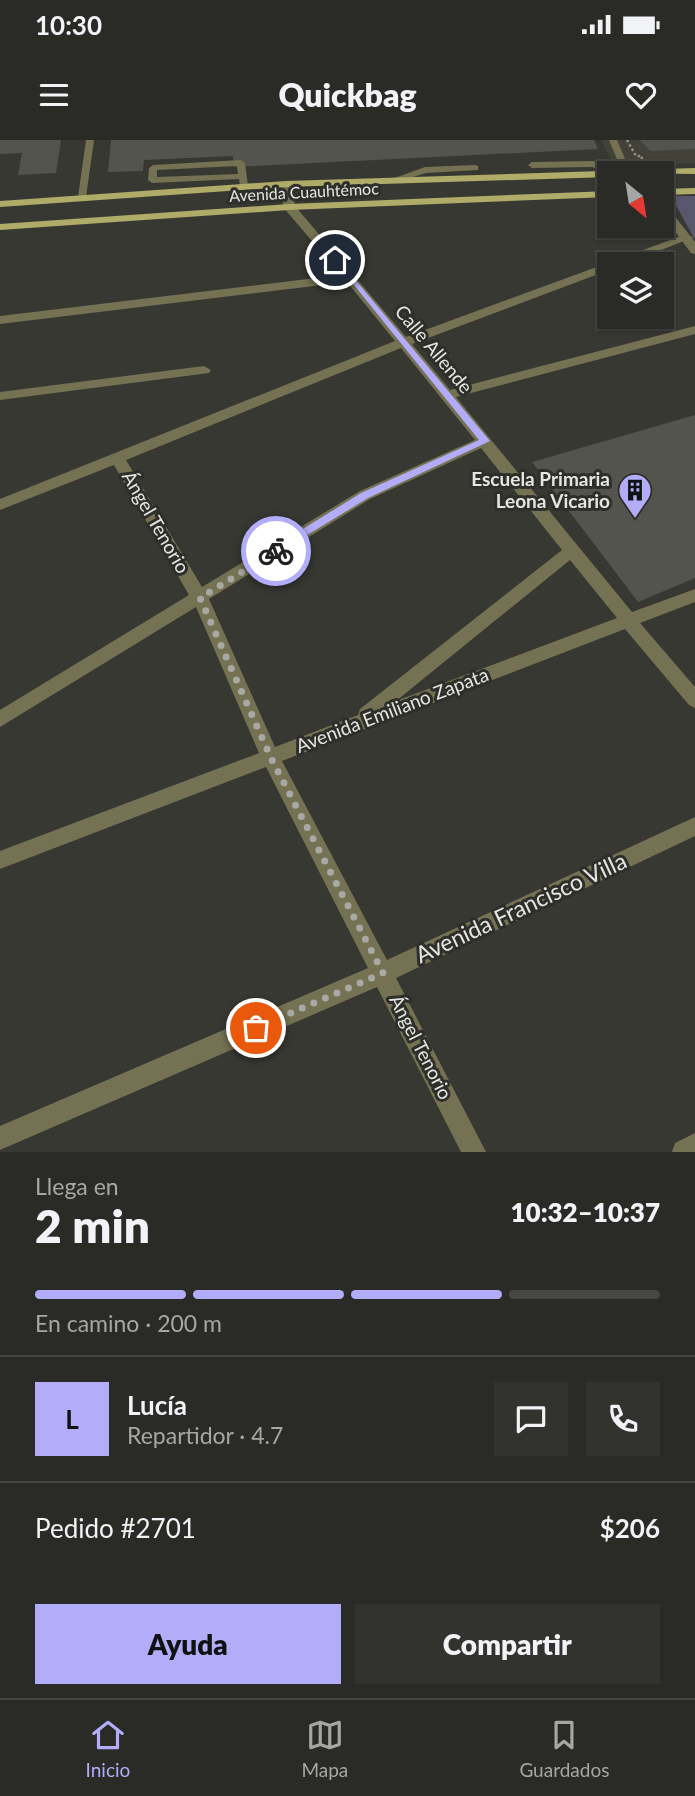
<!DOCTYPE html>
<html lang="es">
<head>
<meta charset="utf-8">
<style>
	:root { --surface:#2a2a26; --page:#32322e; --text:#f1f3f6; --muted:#a5a7a7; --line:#464643; --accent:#b3adf9 }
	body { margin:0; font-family:Lato,sans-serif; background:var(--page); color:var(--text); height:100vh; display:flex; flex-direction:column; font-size:26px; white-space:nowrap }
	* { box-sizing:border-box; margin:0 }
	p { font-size:23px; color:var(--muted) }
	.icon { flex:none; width:38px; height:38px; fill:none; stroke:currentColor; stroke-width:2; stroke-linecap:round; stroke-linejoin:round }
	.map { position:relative; height:1012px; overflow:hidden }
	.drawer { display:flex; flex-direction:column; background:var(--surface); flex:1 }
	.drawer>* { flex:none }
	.needle { width:46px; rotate:150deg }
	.controls { position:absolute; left:597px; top:21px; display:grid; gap:14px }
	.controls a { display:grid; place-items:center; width:77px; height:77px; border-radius:0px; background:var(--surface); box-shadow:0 2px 5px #0004,0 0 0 2px var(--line); font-size:35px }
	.pin { position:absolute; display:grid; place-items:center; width:60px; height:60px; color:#fff; margin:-30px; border:4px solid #fff; border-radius:50%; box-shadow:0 2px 7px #0007 }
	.courier { position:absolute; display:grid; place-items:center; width:70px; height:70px; margin:-35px; border:5px solid #b3adf9; border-radius:50%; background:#fff; color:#222; box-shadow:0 2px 9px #0007 }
	.head em { font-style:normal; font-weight:800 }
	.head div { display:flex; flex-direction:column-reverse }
	.head { display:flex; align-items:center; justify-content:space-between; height:119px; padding:0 35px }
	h1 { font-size:46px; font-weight:800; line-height:52px }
	.bar { display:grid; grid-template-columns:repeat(4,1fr); gap:10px 7px; align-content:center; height:84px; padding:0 35px }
	.bar i { height:9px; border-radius:5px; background:var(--line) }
	.bar .selected { background:var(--accent) }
	.bar p { grid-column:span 4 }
	.line { display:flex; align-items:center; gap:18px; padding:0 35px; border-top:2px solid var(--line) }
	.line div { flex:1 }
	.round { display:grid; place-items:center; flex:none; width:74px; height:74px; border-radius:0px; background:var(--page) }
	.cta { display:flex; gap:14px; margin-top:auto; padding:14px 35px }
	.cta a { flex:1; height:80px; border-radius:0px; background:var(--accent); color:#111; font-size:28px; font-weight:800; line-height:80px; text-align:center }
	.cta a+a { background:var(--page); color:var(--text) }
	.status { display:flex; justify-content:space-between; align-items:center; height:49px; padding:0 35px; background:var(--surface); direction:ltr }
	.status svg { height:19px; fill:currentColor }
	header { display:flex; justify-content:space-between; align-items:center; height:91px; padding:0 35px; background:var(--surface); font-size:32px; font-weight:800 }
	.dock { display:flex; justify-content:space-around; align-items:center; height:98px; border-top:2px solid var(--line); background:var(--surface); font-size:19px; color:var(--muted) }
	.dock a { display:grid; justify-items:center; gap:4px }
	.dock .selected { color:var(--accent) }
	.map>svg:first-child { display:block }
	.built { fill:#434238 }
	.green { fill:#58576e }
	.building { fill:#54544f }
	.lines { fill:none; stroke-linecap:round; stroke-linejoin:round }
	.service { fill:#747252; fill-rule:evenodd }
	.minor { fill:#747252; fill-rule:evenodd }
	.tertiary { fill:#747252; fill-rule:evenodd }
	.primary { fill:#afab68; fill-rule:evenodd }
	.path-bridge { stroke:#8f8f8b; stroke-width:2.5; stroke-dasharray:2.5 2.5; stroke-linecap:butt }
	.route { fill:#b3adf9 }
	.done { stroke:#a8a8a5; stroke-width:7; stroke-dasharray:0 12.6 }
	.labels { text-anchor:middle; stroke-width:6; stroke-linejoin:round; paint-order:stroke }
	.far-street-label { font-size:16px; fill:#e5e5e2; stroke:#2e2e2a }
	.street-label { font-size:19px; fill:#e5e5e2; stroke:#2e2e2a }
	.poi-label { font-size:19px; font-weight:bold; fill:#e5e5e2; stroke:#2e2e2a; text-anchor:end }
	.near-street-label { font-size:23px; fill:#e5e5e2; stroke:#2e2e2a }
</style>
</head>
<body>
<div class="status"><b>10:30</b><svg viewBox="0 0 49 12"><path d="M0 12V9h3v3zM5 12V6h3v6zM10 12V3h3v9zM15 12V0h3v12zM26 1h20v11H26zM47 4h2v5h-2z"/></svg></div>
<header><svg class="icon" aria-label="menu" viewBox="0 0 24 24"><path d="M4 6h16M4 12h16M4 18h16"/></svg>Quickbag<svg class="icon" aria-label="heart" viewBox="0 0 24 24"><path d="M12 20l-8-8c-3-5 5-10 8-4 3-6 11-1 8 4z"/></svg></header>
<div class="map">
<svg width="695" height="1012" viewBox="0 0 695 1012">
	<rect width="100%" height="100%" fill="#383833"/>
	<path class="built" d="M601,0H695V23L614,25Z"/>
	<path class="green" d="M671,56H695V100Z"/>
	<path class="building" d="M0,0H61L56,33L18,35L22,13L0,14Z
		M111,0H594L598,9L234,27L233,16L144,20L143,31L108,32Z
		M640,0H695V9L650,11Z
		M695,275V438L638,462L532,322Z"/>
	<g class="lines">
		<path class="service" d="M86,0H94L86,57L82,60L78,57Z
			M609,0H617L631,33H611L592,27L532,28L528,25L532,22L593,21L622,31Z
			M241,20L245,23L248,46L244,49L240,46L239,39L152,43L148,40L149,28L153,25ZM237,26L238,34L157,37V30Z
			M475,25L478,26V30L426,33L393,43L389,40L425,27Z"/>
		<path class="minor" d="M286,41L291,44L295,66L406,197L684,95L694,97L626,124H609V130L412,204L450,250L695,186V194L456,257L632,472L695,449V462L640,483L695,547V568L689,565L625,489L282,621L387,820L695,677V696L396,838L486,1012H461L377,847L0,1010V986L368,828L266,627L0,729V711L259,613L196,467L0,587V570L189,455L114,325L0,370V359L395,201L347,142L0,184V176L341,135L283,67L281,44ZM401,208L475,300L360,351L202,447L126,320ZM481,308L562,410L360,569L358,575L275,607L209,459L370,359ZM570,420L617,478L396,561Z
			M204,226L211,230L209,233L0,260V252Z
			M695,993V1012H672L675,1003Z"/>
		<path class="tertiary" d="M662,64L666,65L695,102V114L691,113L662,74Z"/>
		<path class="primary" d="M695,28V34L609,33V37L286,47L0,67V61L286,41Z
			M695,48V54L662,55V49Z
			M609,51V57L289,70L0,90V84L289,64Z"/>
		<path class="path-bridge" d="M627,0L636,16H642L640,33"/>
	</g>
	<path class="route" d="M333,119H338L490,301L368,358L276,414L271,411L272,408L361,353L479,300Z"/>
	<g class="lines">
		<path class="done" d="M256,888L383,833L271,618L200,458L276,411"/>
	</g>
	<defs>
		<symbol id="building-pin" viewBox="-11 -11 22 30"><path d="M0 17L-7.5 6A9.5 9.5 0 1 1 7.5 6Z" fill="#b3adf9" stroke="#2e2e2a"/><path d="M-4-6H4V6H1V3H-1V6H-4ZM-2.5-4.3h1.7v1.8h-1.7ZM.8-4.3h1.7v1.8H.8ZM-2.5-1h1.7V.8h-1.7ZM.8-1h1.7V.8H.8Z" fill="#111"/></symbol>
	</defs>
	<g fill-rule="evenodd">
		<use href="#building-pin" x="616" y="331" width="38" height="52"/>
	</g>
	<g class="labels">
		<g class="far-street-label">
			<text transform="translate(304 52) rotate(-3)" y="6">Avenida Cuauhtémoc</text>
		</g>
		<g class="street-label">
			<text transform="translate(434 209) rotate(50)" y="7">Calle Allende</text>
			<text transform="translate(156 382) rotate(60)" y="7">Ángel Tenorio</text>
			<text transform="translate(392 570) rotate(-21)" y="7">Avenida Emiliano Zapata</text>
			<text transform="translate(421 907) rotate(63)" y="7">Ángel Tenorio</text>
		</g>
		<g class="poi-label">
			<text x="610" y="346">Escuela Primaria<tspan x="610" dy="22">Leona Vicario</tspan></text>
		</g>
		<g class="near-street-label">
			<text transform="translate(521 768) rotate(-25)" y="8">Avenida Francisco Villa</text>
		</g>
	</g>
</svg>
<div class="controls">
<a><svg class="needle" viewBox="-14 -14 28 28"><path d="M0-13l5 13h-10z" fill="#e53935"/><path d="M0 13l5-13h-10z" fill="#a5a7a7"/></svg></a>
<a><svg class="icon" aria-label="layers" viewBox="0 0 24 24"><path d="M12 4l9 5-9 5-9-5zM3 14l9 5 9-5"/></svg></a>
</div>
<div class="pin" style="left:256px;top:888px;background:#ea580c"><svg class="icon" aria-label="bag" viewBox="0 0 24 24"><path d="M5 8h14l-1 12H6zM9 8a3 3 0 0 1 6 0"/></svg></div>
<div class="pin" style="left:335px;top:120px;background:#1f2937"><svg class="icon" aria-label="home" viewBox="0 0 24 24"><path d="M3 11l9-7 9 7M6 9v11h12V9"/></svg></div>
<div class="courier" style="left:276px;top:411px"><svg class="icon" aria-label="bike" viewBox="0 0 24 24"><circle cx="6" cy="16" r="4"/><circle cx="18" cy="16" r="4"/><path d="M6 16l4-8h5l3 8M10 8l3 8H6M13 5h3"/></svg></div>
</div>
<section class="drawer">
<div class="head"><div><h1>2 min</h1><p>Llega en</p></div><em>10:32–10:37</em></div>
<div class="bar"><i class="selected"></i><i class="selected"></i><i class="selected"></i><i></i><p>En camino · 200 m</p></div>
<div class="line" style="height:126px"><b class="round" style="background:var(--accent);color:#111">L</b><div><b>Lucía</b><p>Repartidor · 4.7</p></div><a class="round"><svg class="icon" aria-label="chat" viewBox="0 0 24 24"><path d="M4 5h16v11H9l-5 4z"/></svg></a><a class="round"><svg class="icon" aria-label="phone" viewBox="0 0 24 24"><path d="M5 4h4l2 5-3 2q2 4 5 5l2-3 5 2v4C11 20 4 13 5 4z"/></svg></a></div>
<div class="line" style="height:91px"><div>Pedido #2701</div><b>$206</b></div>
<div class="cta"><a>Ayuda</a><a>Compartir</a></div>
</section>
<nav class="dock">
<a class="selected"><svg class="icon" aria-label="home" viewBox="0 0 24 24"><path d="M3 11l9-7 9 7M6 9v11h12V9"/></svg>Inicio</a>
<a><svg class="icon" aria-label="map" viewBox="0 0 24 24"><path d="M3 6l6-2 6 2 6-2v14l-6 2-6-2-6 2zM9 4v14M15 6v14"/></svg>Mapa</a>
<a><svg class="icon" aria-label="saved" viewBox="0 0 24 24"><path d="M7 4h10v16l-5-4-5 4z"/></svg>Guardados</a>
</nav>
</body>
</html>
